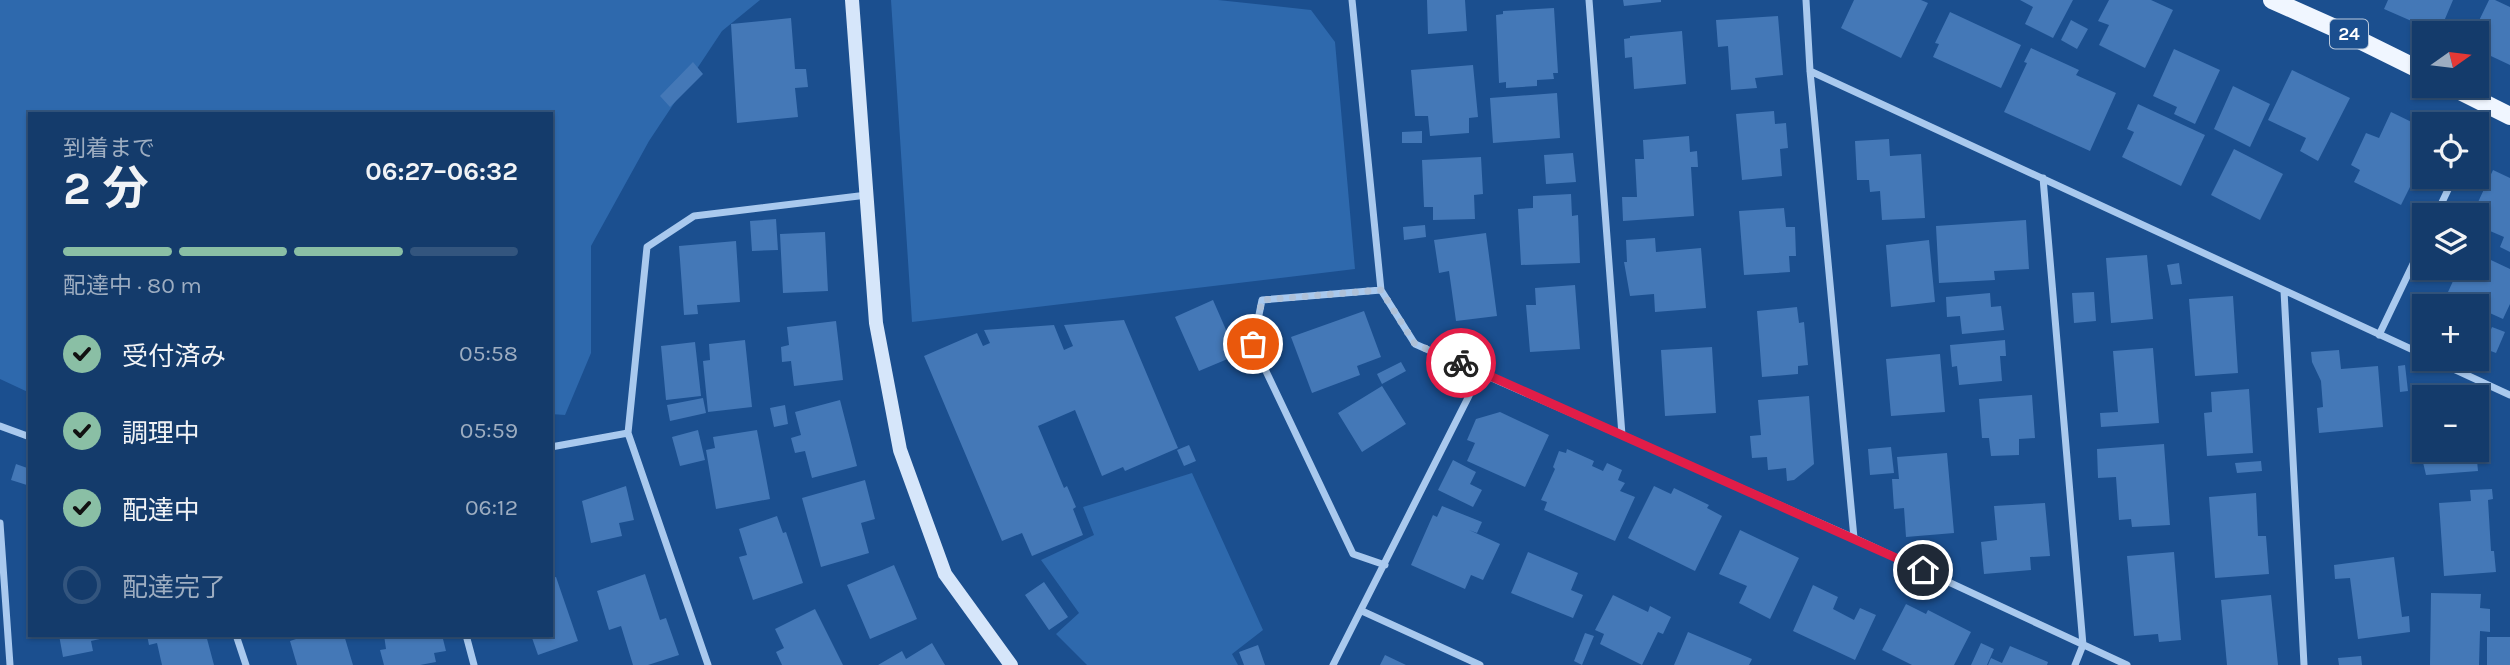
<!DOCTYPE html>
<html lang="ja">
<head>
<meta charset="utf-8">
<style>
	:root { --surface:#143b6b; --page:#214673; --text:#f1f3f6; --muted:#9dadc1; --line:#33557e; --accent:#8abfa5 }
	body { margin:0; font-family:Karla,"Noto Sans JP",sans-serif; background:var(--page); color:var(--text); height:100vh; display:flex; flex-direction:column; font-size:26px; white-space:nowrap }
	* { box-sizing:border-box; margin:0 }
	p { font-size:23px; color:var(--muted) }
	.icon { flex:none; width:38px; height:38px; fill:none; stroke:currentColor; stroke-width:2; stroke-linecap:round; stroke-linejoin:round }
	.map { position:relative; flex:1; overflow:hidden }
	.panel { position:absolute; left:28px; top:112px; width:525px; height:525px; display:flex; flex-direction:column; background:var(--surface); border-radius:0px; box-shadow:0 2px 5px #0004,0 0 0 2px var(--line) }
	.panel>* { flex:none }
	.needle { width:46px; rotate:76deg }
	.buttons { position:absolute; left:2412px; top:21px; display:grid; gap:14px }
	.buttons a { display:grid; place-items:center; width:77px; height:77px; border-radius:0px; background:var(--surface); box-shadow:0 2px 5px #0004,0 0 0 2px var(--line); font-size:35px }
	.pin { position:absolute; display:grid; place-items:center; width:60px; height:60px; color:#fff; margin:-30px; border:4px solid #fff; border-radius:50%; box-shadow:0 2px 7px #0007 }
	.courier { position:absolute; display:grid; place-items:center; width:70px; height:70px; margin:-35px; border:5px solid #e11d48; border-radius:50%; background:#fff; color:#222; box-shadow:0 2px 9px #0007 }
	.headline em { font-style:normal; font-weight:700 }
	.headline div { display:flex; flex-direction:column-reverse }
	.headline { display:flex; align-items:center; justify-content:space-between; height:119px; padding:0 35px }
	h1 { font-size:46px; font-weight:700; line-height:52px }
	.bar { display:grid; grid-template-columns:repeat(4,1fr); gap:10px 7px; align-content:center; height:84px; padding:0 35px }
	.bar i { height:9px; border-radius:5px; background:var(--line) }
	.bar .selected { background:var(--accent) }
	.bar p { grid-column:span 4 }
	ol { padding:0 35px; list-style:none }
	li { display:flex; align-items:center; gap:21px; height:77px }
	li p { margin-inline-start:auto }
	li .icon { padding:7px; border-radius:50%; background:var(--accent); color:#111; stroke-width:4 }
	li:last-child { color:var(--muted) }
	li i { width:38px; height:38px; border:4px solid var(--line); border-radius:50% }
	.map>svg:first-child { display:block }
	.green { fill:#2e69ad }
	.building { fill:#4478b7 }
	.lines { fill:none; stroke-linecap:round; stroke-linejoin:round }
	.street { stroke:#a9c9ee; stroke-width:7 }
	.secondary { stroke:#d6e6fa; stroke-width:14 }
	.primary { stroke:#f0f6ff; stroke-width:18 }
	.done { stroke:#afc1d8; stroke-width:7; stroke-dasharray:0 12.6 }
	.route { stroke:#e11d48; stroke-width:9 }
	.labels { text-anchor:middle; stroke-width:6; stroke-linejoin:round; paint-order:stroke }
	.shield { fill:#1b4f8f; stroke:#bbcadd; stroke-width:2 }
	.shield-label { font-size:18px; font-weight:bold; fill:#fff }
</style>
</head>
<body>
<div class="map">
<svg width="2510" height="665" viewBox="0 0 2510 665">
	<rect width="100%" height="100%" fill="#1b4f8f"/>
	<path class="green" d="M0,0H760L722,31L649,141L591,246V353L565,415L551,414V114H30V393L0,379Z
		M891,0H1218L1311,10L1335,42L1355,269L912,322Z
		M1192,473L1263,630L1232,654L1238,665H1087L1056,634L1079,613L1041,560L1094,535L1083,507Z"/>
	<path class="building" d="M1427,0H1465L1467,31L1428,34Z
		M1623,0H1661V2L1624,6Z
		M1854,0H1921L1928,3L1901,58L1841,28Z
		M2020,0H2073L2053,38L2025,24L2033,7Z
		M2109,0H2151L2173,10L2145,68L2099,45L2109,25L2098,21Z
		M2388,0H2453L2439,33L2384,9Z
		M2489,0H2495L2510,7V65L2476,49V33H2473Z
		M1554,8L1558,73H1553L1554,79L1537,80V86L1506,88V82L1499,83L1496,15L1503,14V11Z
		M1950,12L2021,45L2001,88L1933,57L1939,44L1935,43Z
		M1778,16L1783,75L1755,78L1757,88L1731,90L1728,46L1718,47L1716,20Z
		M791,18L795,69H806L808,87L795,88L798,117L737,123L731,24Z
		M2071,20L2088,29L2077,49L2061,40Z
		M1682,31L1686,84L1634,89L1632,57L1625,58L1624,39L1630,38V36Z
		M2031,48L2079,70L2076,75L2116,93L2090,151L2004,112L2027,63L2024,62Z
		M2174,49L2220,70L2195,124L2174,114L2177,107L2153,96Z
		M693,62L703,74L670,107L660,96Z
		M1473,65L1478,117L1469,118V133L1430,136L1428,116H1415L1411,70Z
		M2292,70L2350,98L2318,161L2300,151L2306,138L2268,120Z
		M2233,86L2270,104L2250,147L2214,129Z
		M1557,93L1560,138L1493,143L1490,98Z
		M2138,104L2205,135L2181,186L2122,157L2134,132L2127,129Z
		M1774,111L1775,124L1786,123L1788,148L1780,149L1782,176L1742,180L1736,114Z
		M2391,112L2424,128L2418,142L2424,145V159L2401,205L2354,182L2360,170L2351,165L2366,133L2379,138Z
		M1422,131V143H1402V132Z
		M1689,136L1690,152L1697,151L1698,167H1691L1694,216L1623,221L1622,197H1637L1635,159H1644L1643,140Z
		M1889,139L1890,156L1921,154L1925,218L1882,220L1880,191L1870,192L1869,180H1857L1855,141Z
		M2234,149L2283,174L2260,220L2211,195Z
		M1573,153L1576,182L1546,184L1544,155Z
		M1481,157L1483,194L1474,195L1475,219L1433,220V207H1424L1422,160Z
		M2493,170L2510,178V252L2500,247L2504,237L2476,225V215H2472Z
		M1571,194L1572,216L1578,215L1580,263L1521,265L1518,209L1533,208V196Z
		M1784,208L1786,227H1795L1796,256H1789L1790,272L1744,275L1739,211Z
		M776,219L778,250L752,251L750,221Z
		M2026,220L2029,269L1994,271L1995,280L1939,283L1936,226Z
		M1425,225L1426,237L1404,240L1403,227Z
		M825,232L828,291L783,293L780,234Z
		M1486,233L1497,316L1456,321L1449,271L1439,273L1434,240Z
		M1655,238L1656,252L1701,248L1706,308L1655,312L1654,294L1630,296L1624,262H1627L1626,240Z
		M1929,240L1935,302L1891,307L1886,245Z
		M736,241L740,302L697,305L698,314L684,315L679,246Z
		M2476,253L2510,269V304L2503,319L2483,310L2480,317L2476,315V306H2459L2457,305L2460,298L2448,292L2459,268H2476Z
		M2147,255L2153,319L2111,323L2106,258Z
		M2179,263L2182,284L2171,285L2167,265Z
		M1575,285L1580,349L1530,352L1526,305H1536L1535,288Z
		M2094,292L2096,321L2074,323L2072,293Z
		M1990,293L1991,307L2001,306L2004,330L1962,334L1960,316L1947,317L1946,297Z
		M2233,296L2238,373L2195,376L2189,299Z
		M1213,300L1237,355L1199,371L1175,317Z
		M1797,307L1799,323L1804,322L1808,365L1798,366V374L1762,377L1757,311Z
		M1364,311L1381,357L1357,366L1360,375L1312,393L1291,337Z
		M1124,320L1178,448L1125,471L1123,467L1102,476L1075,410L1038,426L1064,488L1067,486L1076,507L1073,509L1083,535L1032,556L1022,533L1002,541L924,356L977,333L983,346L990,343L984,330L1054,325L1064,350L1073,346L1064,325Z
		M836,321L843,380L794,386L791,361L782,362L781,347L789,345L787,327Z
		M2492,327L2505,332L2496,353L2483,348Z
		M745,340L752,407L708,412L703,361L710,360L709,344Z
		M2005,340L2006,356H2000L2002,381L1959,385L1957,366L1952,367L1950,345Z
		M695,342L701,396L666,400L661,346Z
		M1712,347L1716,413L1665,416L1661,350Z
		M2153,348L2159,423L2101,427L2100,413L2118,412L2113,351Z
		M2339,350L2341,369L2378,366L2383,427L2319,433L2317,408L2323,407L2321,381L2312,362L2311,352Z
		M1940,354L1945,412L1891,416L1886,359Z
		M1401,362L1406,371L1382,384L1377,374Z
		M2405,365L2408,391L2400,392L2398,366Z
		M1382,386L1406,424L1362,452L1338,413Z
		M2249,389L2253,453L2207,456L2204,413L2212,412L2211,392Z
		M2032,395L2035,438L2019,439V455L1991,456L1989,438H1982L1979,399Z
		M1809,396L1814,464L1794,480L1787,481L1786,468L1768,470L1767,457L1752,458L1750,436L1761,435L1758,400Z
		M703,398L706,413L670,421L667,405Z
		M840,400L857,466L812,478L805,451L795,453L791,438L801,435L795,412Z
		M785,405L788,424L774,427L770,408Z
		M2418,405H2424V450H2476L2478,471L2426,475L2422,458L2415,455L2412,419L2420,416Z
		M1500,412L1549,435L1525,487L1467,461L1475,443L1467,440L1476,419Z
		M698,430L705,460L680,466L672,437Z
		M757,430L770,499L716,509L706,450L715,448L713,437Z
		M2164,444L2170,525L2132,527L2131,519L2119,520L2116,477L2098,478L2097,449Z
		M1189,445L1196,461L1184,466L1177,450Z
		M1891,447L1894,473L1870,475L1868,449Z
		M1567,449L1594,461L1592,466L1603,471L1607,463L1622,470L1618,480L1625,483L1620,491L1635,497L1615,541L1544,510L1547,502L1541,500L1555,469L1553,467L1559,451L1566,453Z
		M1947,453L1954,533L1906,537L1904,508L1894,509L1892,479H1899L1897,457Z
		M1453,460L1476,472L1470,484L1482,490L1473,507L1438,490Z
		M2261,461L2262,471L2237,473L2235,463Z
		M16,464L30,469V486L11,480Z
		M865,480L875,519L861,523L869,553L821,567L802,498Z
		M626,486L634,520L619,523L622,536L591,543L582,501Z
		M1654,486L1671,494L1674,488L1709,505L1707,508L1722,516L1695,571L1628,538Z
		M2492,489L2493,499L2488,500L2491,551H2494L2496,572L2444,576L2439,503L2471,501L2470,490Z
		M2256,493L2258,536H2266L2269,574L2215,578L2209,497Z
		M2045,503L2050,556L2030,557L2031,570L1984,574L1981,542L1997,540L1994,506Z
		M1442,506L1482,522L1477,533L1469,530L1500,544L1483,580L1471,575L1465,589L1411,565L1433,515L1437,517Z
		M777,516L783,533L786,532L803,583L753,600L739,557L747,555L739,529Z
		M1740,530L1799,558L1770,619L1739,603L1747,586L1719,574Z
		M1528,552L1578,573L1571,590L1583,595L1573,618L1511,593Z
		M2174,552L2181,640L2159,642L2158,634L2134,636L2127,556Z
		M2394,557L2402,617L2409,616L2410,632L2358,639L2350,578L2335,579L2334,565Z
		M894,565L917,619L870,639L847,585Z
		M645,574L660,620L666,618L679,655L648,665H633L621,626L609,630L597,591Z
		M556,577L578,641L538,655L531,635H551V578Z
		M1044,582L1068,617L1049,630L1025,595Z
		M1813,585L1838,597L1833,609L1854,620L1860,608L1876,615L1855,660L1793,631Z
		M2431,593L2481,594L2480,608L2490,609V632L2480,631L2479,665H2430Z
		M1613,595L1648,612L1650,606L1671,617L1663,634L1658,632L1642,665L1600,644L1604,634L1595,630Z
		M2271,595L2278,665H2227L2221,600Z
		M1906,604L1926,614L1928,610L1971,632L1954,665H1912L1882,650Z
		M815,609L843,665H782L776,652L784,648L775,629Z
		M1688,632L1752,659L1749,665H1674Z
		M1585,633L1594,636L1582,665L1574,661Z
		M59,635H113V636L91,641L93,651L63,657Z
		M147,635H206L214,665H162L157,643L149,645Z
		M308,635H344L353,665H297L290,641Z
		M384,635H442L446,651L434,653L436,662L420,665H384L380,650L386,649Z
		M2487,637H2510V665H2487Z
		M932,643L945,665H878L902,651L906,659Z
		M1981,643L1994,649L1987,665H1971Z
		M1258,645L1265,665H1244L1239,652Z
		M2010,646L2048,662L2047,665H1988L1991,658L2002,663Z
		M1385,655L1406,665H1380Z
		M2361,656L2362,665H2339L2338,658Z"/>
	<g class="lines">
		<path class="street" d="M1352,0L1381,290L1415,344L1854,538L2127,665
			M1589,0L1622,435
			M1806,0L1810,71L1854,538
			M1810,71L2424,355
			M2476,131L2488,106
			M2043,178L2083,645L2075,665
			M2436,215L2454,177
			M1381,290L1262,300L1253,344L1353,554L1385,565
			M2284,291L2304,665
			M2379,335L2424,241
			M2432,359L2510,395
			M0,426L30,437
			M551,447L628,433
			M0,523L10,665
			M1362,611L1480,665
			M236,635L246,665
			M466,635L474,665
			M708,665L628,433L647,247L694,216L867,195
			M1333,665L1481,372"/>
		<path class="secondary" d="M852,0L876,323L900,450L945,574L1011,665"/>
		<path class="primary" d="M2272,0L2337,29L2424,72
			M2450,86L2510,116"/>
	</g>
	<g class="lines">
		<path class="done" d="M1253,344L1262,300L1381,290L1415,344L1461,363"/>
		<path class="route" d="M1461,363L1923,570"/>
	</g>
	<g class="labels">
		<rect class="shield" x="2330" y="19.5" width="38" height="29" rx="5"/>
		<g class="shield-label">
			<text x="2349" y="40">24</text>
		</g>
	</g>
</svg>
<div class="buttons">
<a><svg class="needle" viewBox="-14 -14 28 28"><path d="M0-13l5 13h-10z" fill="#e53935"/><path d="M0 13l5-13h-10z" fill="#9dadc1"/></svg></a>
<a><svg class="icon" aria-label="locate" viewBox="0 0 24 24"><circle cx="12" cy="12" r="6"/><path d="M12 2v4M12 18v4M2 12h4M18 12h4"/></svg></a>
<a><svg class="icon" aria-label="layers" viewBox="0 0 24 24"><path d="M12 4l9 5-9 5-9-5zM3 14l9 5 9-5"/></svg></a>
<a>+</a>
<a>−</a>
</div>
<div class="pin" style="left:1253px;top:344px;background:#ea580c"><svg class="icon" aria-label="bag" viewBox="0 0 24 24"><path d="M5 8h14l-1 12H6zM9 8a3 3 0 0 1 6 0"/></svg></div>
<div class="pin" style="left:1923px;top:570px;background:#1f2937"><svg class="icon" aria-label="home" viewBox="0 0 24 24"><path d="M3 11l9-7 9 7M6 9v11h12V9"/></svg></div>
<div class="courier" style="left:1461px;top:363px"><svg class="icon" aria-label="bike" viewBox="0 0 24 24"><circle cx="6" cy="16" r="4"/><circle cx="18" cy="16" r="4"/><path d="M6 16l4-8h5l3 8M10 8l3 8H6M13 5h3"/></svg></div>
<section class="panel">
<div class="headline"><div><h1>2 分</h1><p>到着まで</p></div><em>06:27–06:32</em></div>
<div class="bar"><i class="selected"></i><i class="selected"></i><i class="selected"></i><i></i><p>配達中 · 80 m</p></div>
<ol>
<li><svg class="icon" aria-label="check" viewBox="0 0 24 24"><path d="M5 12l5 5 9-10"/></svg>受付済み<p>05:58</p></li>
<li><svg class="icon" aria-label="check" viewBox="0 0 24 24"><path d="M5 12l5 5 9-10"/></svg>調理中<p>05:59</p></li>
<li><svg class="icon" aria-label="check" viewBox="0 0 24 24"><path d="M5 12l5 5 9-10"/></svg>配達中<p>06:12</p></li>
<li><i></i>配達完了</li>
</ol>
</section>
</div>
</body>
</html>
